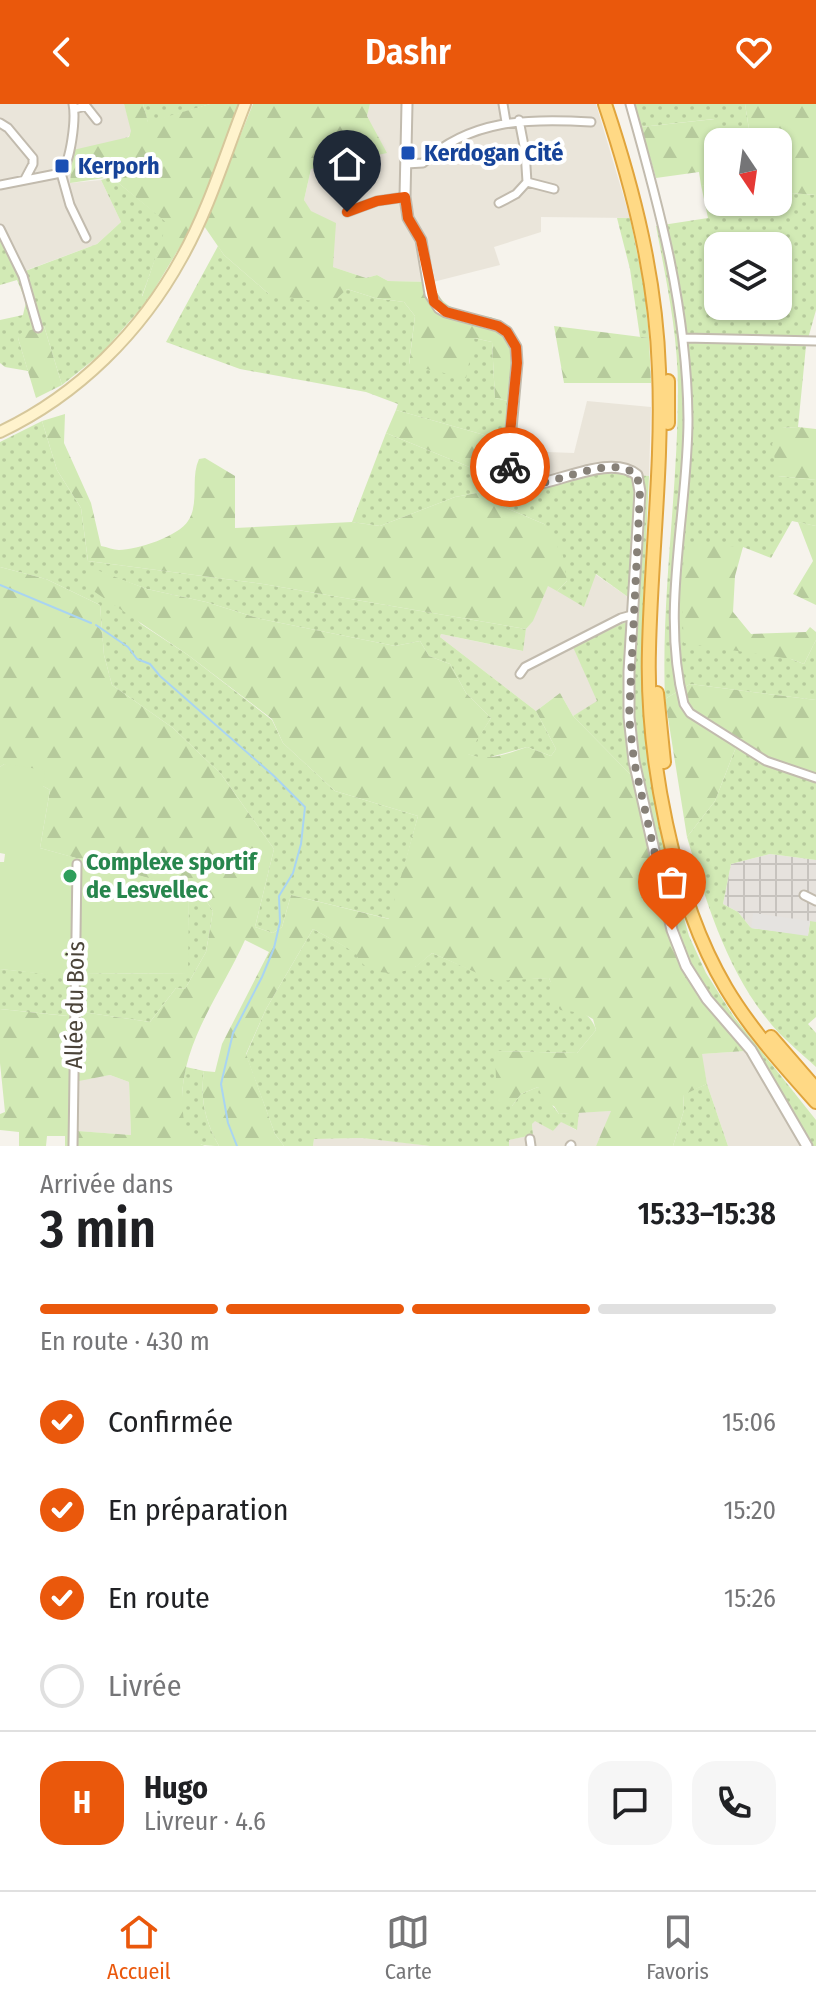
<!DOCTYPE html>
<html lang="fr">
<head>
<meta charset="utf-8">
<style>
	:root { --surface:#fff; --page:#f6f6f6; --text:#202124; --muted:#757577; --line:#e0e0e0; --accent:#ea580c }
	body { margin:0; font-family:"Fira Sans Condensed",sans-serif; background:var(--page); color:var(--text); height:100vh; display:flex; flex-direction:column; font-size:30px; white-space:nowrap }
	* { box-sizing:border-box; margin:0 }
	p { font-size:26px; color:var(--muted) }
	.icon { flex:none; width:44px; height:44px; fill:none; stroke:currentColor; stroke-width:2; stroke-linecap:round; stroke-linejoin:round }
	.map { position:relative; height:1042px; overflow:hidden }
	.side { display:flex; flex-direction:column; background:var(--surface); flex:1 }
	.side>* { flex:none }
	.needle { width:52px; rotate:167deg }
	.buttons { position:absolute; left:704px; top:24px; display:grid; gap:16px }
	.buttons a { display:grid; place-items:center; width:88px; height:88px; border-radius:16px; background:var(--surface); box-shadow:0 2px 6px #0004; font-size:40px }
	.pin { position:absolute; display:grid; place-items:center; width:68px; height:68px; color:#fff; margin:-82px -34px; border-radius:50% 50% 50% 0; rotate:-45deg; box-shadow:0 0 8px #0007 }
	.pin .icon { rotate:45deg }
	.courier { position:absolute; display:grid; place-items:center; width:80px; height:80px; margin:-40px; border:6px solid #ea580c; border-radius:50%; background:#fff; color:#222; box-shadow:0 2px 10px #0007 }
	.headline em { font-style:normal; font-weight:600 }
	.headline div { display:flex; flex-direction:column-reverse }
	.headline { display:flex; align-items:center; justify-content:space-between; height:136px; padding:0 40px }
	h1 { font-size:52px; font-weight:600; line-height:60px }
	.bar { display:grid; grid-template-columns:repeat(4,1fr); gap:12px 8px; align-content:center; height:96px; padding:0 40px }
	.bar i { height:10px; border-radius:6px; background:var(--line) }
	.bar .on { background:var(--accent) }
	.bar p { grid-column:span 4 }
	.line { display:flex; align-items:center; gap:20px; padding:0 40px; border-top:2px solid var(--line) }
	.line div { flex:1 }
	.round { display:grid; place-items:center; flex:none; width:84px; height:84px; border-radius:24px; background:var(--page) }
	ol { padding:0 40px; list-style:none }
	li { display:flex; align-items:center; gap:24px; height:88px }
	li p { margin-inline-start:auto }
	li .icon { padding:8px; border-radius:50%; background:var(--accent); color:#fff; stroke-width:4 }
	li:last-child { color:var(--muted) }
	li i { width:44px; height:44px; border:4px solid var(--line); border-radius:50% }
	header { display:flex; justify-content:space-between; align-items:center; height:104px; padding:0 40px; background:var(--accent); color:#fff; font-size:36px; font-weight:600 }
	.menu { display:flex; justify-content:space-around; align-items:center; height:112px; border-top:2px solid var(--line); background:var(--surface); font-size:22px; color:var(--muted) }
	.menu a { display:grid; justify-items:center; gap:4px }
	.menu .on { color:var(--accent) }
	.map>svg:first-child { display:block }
	.residential { fill:#eae5da }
	.industrial { fill:url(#industrial-grid) }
	.grass { fill:url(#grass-dots); fill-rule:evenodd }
	.forest { fill:url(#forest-firs); fill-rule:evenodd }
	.pitch { fill:#d2eab5 }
	.parking { fill:#e5e3e0 }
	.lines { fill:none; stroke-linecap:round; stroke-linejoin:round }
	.stream { stroke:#a9d4f2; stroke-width:2 }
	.minor-casing { stroke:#c2bbae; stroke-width:11 }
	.tertiary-casing { stroke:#c2bbae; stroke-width:13 }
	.secondary-casing { stroke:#d6c79b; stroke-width:14 }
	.trunk-casing { stroke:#e0a43c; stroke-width:16 }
	.minor { stroke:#fff; stroke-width:7 }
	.tertiary { stroke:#fff; stroke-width:9 }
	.secondary { stroke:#fff3cd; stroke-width:10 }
	.trunk { stroke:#ffd985; stroke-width:12 }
	.done { stroke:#878178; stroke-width:8; stroke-dasharray:0 14.4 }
	.route { stroke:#ea580c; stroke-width:10 }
	.transit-dot { fill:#1a4fb4; stroke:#fff; stroke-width:3 }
	.leisure-dot { fill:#2e9e5b; stroke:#fff; stroke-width:3 }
	.labels { text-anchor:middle; stroke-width:8; stroke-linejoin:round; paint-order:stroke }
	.transit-label { font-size:24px; font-weight:bold; fill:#164399; stroke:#fff; text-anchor:start }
	.leisure-label { font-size:24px; font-weight:bold; fill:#27864d; stroke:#fff; text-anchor:start }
	.street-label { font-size:24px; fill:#4b4439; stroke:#fff }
</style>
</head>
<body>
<header><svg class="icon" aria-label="back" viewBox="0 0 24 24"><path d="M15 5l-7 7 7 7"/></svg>Dashr<svg class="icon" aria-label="heart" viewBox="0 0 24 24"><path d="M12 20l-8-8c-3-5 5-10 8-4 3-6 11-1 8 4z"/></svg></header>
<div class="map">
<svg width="816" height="1042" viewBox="0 0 816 1042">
	<defs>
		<pattern id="industrial-grid" width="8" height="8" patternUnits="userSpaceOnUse" patternTransform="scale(2)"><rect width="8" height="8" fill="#e6e2dd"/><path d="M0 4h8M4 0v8" fill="none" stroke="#c7c3be"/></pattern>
		<pattern id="grass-dots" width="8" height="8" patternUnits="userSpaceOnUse" patternTransform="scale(2)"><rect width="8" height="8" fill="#d2eab5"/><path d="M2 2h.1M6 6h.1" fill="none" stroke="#b6ca9c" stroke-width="1.8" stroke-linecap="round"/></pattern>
		<pattern id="forest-firs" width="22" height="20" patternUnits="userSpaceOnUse" patternTransform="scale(2)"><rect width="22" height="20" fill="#d2eab5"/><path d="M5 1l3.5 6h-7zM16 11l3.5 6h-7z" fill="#b6ca9c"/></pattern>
	</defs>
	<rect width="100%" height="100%" fill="#f6f3ec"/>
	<path class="residential" d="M0,0H124L132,27L128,33L70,79L101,76L121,118L97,140L19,169L0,131Z
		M370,0H596L630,114L541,113V128L494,143L500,161L433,178L388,177L377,171L366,174L333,163L304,96L311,65L367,11Z
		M587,297L651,303L649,372L608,369L550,381L540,368L547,348L574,349Z
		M595,470L628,493L626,518L598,598L573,612L560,589L536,607L440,533L441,530L522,547L526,525L533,516L548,481L584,502Z
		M753,944L811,1042H728L707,980L701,950L745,947Z
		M110,971L129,978L131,1031L77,1027L79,976Z
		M612,1007L596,1042H509L508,1036L533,1031L532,1020L535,1016L553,1027L560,1017L576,1026L579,1008Z
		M362,1034L392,1037L430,1042H313L314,1035Z"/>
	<path class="industrial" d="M770,750L816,756V818L751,824L738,808L723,800L731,760Z"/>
	<path class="grass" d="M143,0H210L148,19Z
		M634,0H745L751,38H721L714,15L641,23Z
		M111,73L168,119L142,192L148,196L102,249L62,281L44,222L18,234L28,267L5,263L0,259V216L23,211L26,198L17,176L0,181V131L20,169L97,140L121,118L101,76Z
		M701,81L718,82V98H778V88L816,91V206L806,242L798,323L782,324L778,372L816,376V422L792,417L771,454L743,443L681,487L791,555L804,560L816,536V596L690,580L665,595C661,491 678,388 678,285C678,230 666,175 656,122L708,114ZM718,142H778V202H718Z
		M617,114H630L645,187L649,234L640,233L630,165Z
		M218,142L224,151L269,190H339L347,185L375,194L404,198L415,212L409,260L474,234L492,238L495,294L517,299L513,339L396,306L398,300L366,288L240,265L166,238Z
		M42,317L57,366L81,404L88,457L263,480L526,525L523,547L441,530L440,533L536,607L556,645L551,652L527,643L483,655L467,650L491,614L466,589L450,560L429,552L420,537L395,542L261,515L206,498L147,485L89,464L141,520L188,551L272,616L283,639L335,687L418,712L390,815L291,791L282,823L273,829L255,823L274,745L221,670L173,624L112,581L104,551L100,501L46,475L0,463V338Z
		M386,329L531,388L582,372L608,369L649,372L643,505L642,600L651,679L672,772L689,832L706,869L734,913L816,1016V1042H811L753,944L745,947L698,893L665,825L631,671L573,612L597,597L573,543L626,518L628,493L596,470L584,503L557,487L567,477L544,420L497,400L482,388L455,393L380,422L352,418Z
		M736,643L790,663L816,670V756L770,750L731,760L723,800L738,808L751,824L808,831L810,817L816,818V913L808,920L816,929V963C804,952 791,941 779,929C729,875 707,801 687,733L715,697Z
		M189,785L201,789L213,807L206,848L185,885L176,884L150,918L69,906L68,912L0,905V865L79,873V869L187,870Z
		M313,825L357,849L415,863L432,849L495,876L549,874C559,898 590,904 596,926L577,949L495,947L512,1002L521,990L538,983L559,1010L579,1008L577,1026L561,1018L553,1027L535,1017L532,1020L533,1031L509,1036V1042H430L362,1034L314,1035L313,1042H284L275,1030L246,951L266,905Z
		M186,963L204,967C200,995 205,1017 219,1042C209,1042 196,1042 189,1033C178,1019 182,980 186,963Z
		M707,980L728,1042H673L684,1006L683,990Z"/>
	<path class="forest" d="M124,0H143L148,18L210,0H239L212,78L184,136L148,196L142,193L167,119L111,73L70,79L73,46L129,33L131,27Z
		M253,0H370L367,12L387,49L311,65L304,96L311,107L336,119L333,163L366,174L377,171L388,177L433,178C447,230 508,191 519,243C523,260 518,282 517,299L495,294L492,238L474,234L466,274L409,261L415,212L404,198L375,194L347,185L331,200L269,190L224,151L204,122Z
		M745,0H816V91L778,88V38H751Z
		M715,15L721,38H718V82L701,81L699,68L656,74L641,23Z
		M44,222L62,281L36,294L18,234L21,229Z
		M554,222L649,234L651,279H564Z
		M396,306L513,339L512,355L515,364L540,368L552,384L531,388L386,329Z
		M65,310L64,339L91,399L101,442C107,443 114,446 119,446C137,446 179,432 188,417C200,399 190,374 199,355L205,354L235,372V424L352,418L380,422L455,393L482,388L497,400L544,420L563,452L567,477L557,487L548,482L533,517L526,525L263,480L88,457L81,404L57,366L42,317Z
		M798,323L816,325V376L778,372L772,340L782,324Z
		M798,418L816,422V501L793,490L813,457Z
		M685,439L743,443L735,472L733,508L751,530L806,528L810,523L816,528V536L804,560L791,555L684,539L681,487Z
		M0,463L46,475L100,501L104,551L112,581L173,624L221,670L274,745L255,823L273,829L282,823L291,791L389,815L418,712L335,687L283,639L272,615L188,551L86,482L89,463L147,485L206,498L261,515L395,542L420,537L429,552L450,560L466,589L491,614L468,650C488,658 507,650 527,643L551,652L556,645L536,607L560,589L573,612L631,671L666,825L698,893L745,947L702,950L707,980L683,991L684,1006L673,1042H596L611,1007L559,1010L554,1002L545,1000L538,983L521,990L512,1002L497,1003L495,947L577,949L596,926L593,915L582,909L560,906L553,893L554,886L549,874L495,877L432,849C427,853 422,858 417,862C398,873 363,872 356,849L313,825L266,905L246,950L275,1030L284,1042H219C205,1017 200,995 204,967L215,968L222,940L269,848L245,836C220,892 176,945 183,1009C185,1027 188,1035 205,1042H65V1032H47L46,1042H19V1028L0,1026V1010L5,1008L0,959V905L67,912L69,906L150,918L176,884L185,885L206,848L213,807L201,789L40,744L50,686L4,660L0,663ZM110,971L129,978L131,1031L78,1027L79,977Z
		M690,580L816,596V670L736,643L715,697L687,733L665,595Z"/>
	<path class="pitch" d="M4,660L45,666L43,682L50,686L40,744L189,785L188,870L79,869V874L0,865V758H4L5,750L0,749V663Z"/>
	<path class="parking" d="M753,809L810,817L808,832L751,824Z"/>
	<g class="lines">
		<path class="stream" d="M0,481L91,519
			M96,521L128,543L137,555L150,560L160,572L274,672L305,703L301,740L293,769L279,792L280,818L274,844L262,873L233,929L221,980L228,1019L237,1042"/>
		<defs>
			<path id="minor" d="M503,0L506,18
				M630,0C660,106 687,204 688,315C688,410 660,506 684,600L690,609L766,657L816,674
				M74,5L86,2L97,16
				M0,19L8,24L33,54V60L25,75
				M406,60L423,59C470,15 529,14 591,18
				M61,69L70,101L86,134
				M527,78L554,85
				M0,81L61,69C71,57 76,15 73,0
				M499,99L516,90L527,78L525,47L519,16
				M347,108L377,97L405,93
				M0,125L23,172L38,224
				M684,234L816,237
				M520,570L525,563L621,514L632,511
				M804,791L816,797
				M530,1035L531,1042
				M73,1042L77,760
				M570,1042L571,1041"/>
			<path id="tertiary" d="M407,0L405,93L408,114L421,136L430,190L439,204L446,208L498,222L507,228L516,243L517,259L508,358C513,370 518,376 531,381C561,378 611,350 637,371L640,388L629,567V613L634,657L672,826L686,862L707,895L751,946L807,1042"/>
			<path id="secondary" d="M0,328C78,291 141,228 182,153C209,105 225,51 245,0"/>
			<path id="trunk" d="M605,0C634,87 656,174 659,266C663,359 651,452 649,545C646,650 672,793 726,884C751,926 784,962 816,998
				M668,319V277
				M657,589L664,658
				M771,933L816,985"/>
		</defs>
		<use href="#minor" class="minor-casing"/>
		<use href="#tertiary" class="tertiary-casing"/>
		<use href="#secondary" class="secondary-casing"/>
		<use href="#trunk" class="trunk-casing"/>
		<use href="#minor" class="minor"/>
		<use href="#tertiary" class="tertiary"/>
		<use href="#secondary" class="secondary"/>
		<use href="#trunk" class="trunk"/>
	</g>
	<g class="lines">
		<path class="done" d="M510,363L521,377L531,381C561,378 611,350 637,371L640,388L629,613L634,657L672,826"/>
		<path class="route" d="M347,108L377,97L405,93L408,114L421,136L434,198L446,208L498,222L507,228L516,243L517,259L509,340L510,363"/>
	</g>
	<g class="transit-dot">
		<rect x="400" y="41" width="16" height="16" rx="4"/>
		<rect x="54" y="54" width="16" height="16" rx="4"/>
	</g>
	<circle class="leisure-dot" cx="70" cy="772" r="8"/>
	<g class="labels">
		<g class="transit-label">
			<text x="424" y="57">Kerdogan Cité</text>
			<text x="78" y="70">Kerporh</text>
		</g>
		<g class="leisure-label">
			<text x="86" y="766">Complexe sportif<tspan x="86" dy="28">de Lesvellec</tspan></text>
		</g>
		<g class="street-label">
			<text transform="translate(75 901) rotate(-89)" y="8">Allée du Bois</text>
		</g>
	</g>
</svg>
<div class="buttons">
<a><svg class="needle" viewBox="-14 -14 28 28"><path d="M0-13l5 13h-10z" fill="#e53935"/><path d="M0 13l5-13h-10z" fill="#757577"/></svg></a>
<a><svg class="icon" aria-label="layers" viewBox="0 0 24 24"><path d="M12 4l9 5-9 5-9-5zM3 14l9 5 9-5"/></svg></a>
</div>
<div class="pin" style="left:672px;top:826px;background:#ea580c"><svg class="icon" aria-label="bag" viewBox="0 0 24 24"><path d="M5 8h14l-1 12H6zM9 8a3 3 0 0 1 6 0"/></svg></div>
<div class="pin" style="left:347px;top:108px;background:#1f2937"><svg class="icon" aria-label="home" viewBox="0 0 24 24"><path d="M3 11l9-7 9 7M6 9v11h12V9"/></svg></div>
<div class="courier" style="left:510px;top:363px"><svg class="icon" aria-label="bike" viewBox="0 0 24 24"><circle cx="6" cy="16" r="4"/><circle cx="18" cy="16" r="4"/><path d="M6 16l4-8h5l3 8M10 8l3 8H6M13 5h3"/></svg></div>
</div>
<section class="side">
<div class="headline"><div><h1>3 min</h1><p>Arrivée dans</p></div><em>15:33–15:38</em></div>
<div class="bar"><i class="on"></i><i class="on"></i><i class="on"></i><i></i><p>En route · 430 m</p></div>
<ol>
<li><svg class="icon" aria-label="check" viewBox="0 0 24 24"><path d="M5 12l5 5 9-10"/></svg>Confirmée<p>15:06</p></li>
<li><svg class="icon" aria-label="check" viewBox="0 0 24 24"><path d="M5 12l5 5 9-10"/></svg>En préparation<p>15:20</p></li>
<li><svg class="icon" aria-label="check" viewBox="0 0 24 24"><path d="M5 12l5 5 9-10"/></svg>En route<p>15:26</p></li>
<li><i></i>Livrée</li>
</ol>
<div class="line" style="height:144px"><b class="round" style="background:var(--accent);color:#fff">H</b><div><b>Hugo</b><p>Livreur · 4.6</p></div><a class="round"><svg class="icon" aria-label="chat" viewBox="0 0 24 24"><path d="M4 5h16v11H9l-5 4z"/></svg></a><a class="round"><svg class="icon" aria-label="phone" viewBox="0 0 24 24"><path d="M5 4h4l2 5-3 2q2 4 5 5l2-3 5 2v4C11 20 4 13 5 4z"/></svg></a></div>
</section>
<nav class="menu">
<a class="on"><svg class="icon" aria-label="home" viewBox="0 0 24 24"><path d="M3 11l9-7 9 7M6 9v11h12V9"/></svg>Accueil</a>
<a><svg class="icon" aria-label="map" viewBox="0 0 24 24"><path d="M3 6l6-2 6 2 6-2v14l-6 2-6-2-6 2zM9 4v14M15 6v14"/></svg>Carte</a>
<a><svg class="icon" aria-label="saved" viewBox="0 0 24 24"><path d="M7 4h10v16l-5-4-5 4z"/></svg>Favoris</a>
</nav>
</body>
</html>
